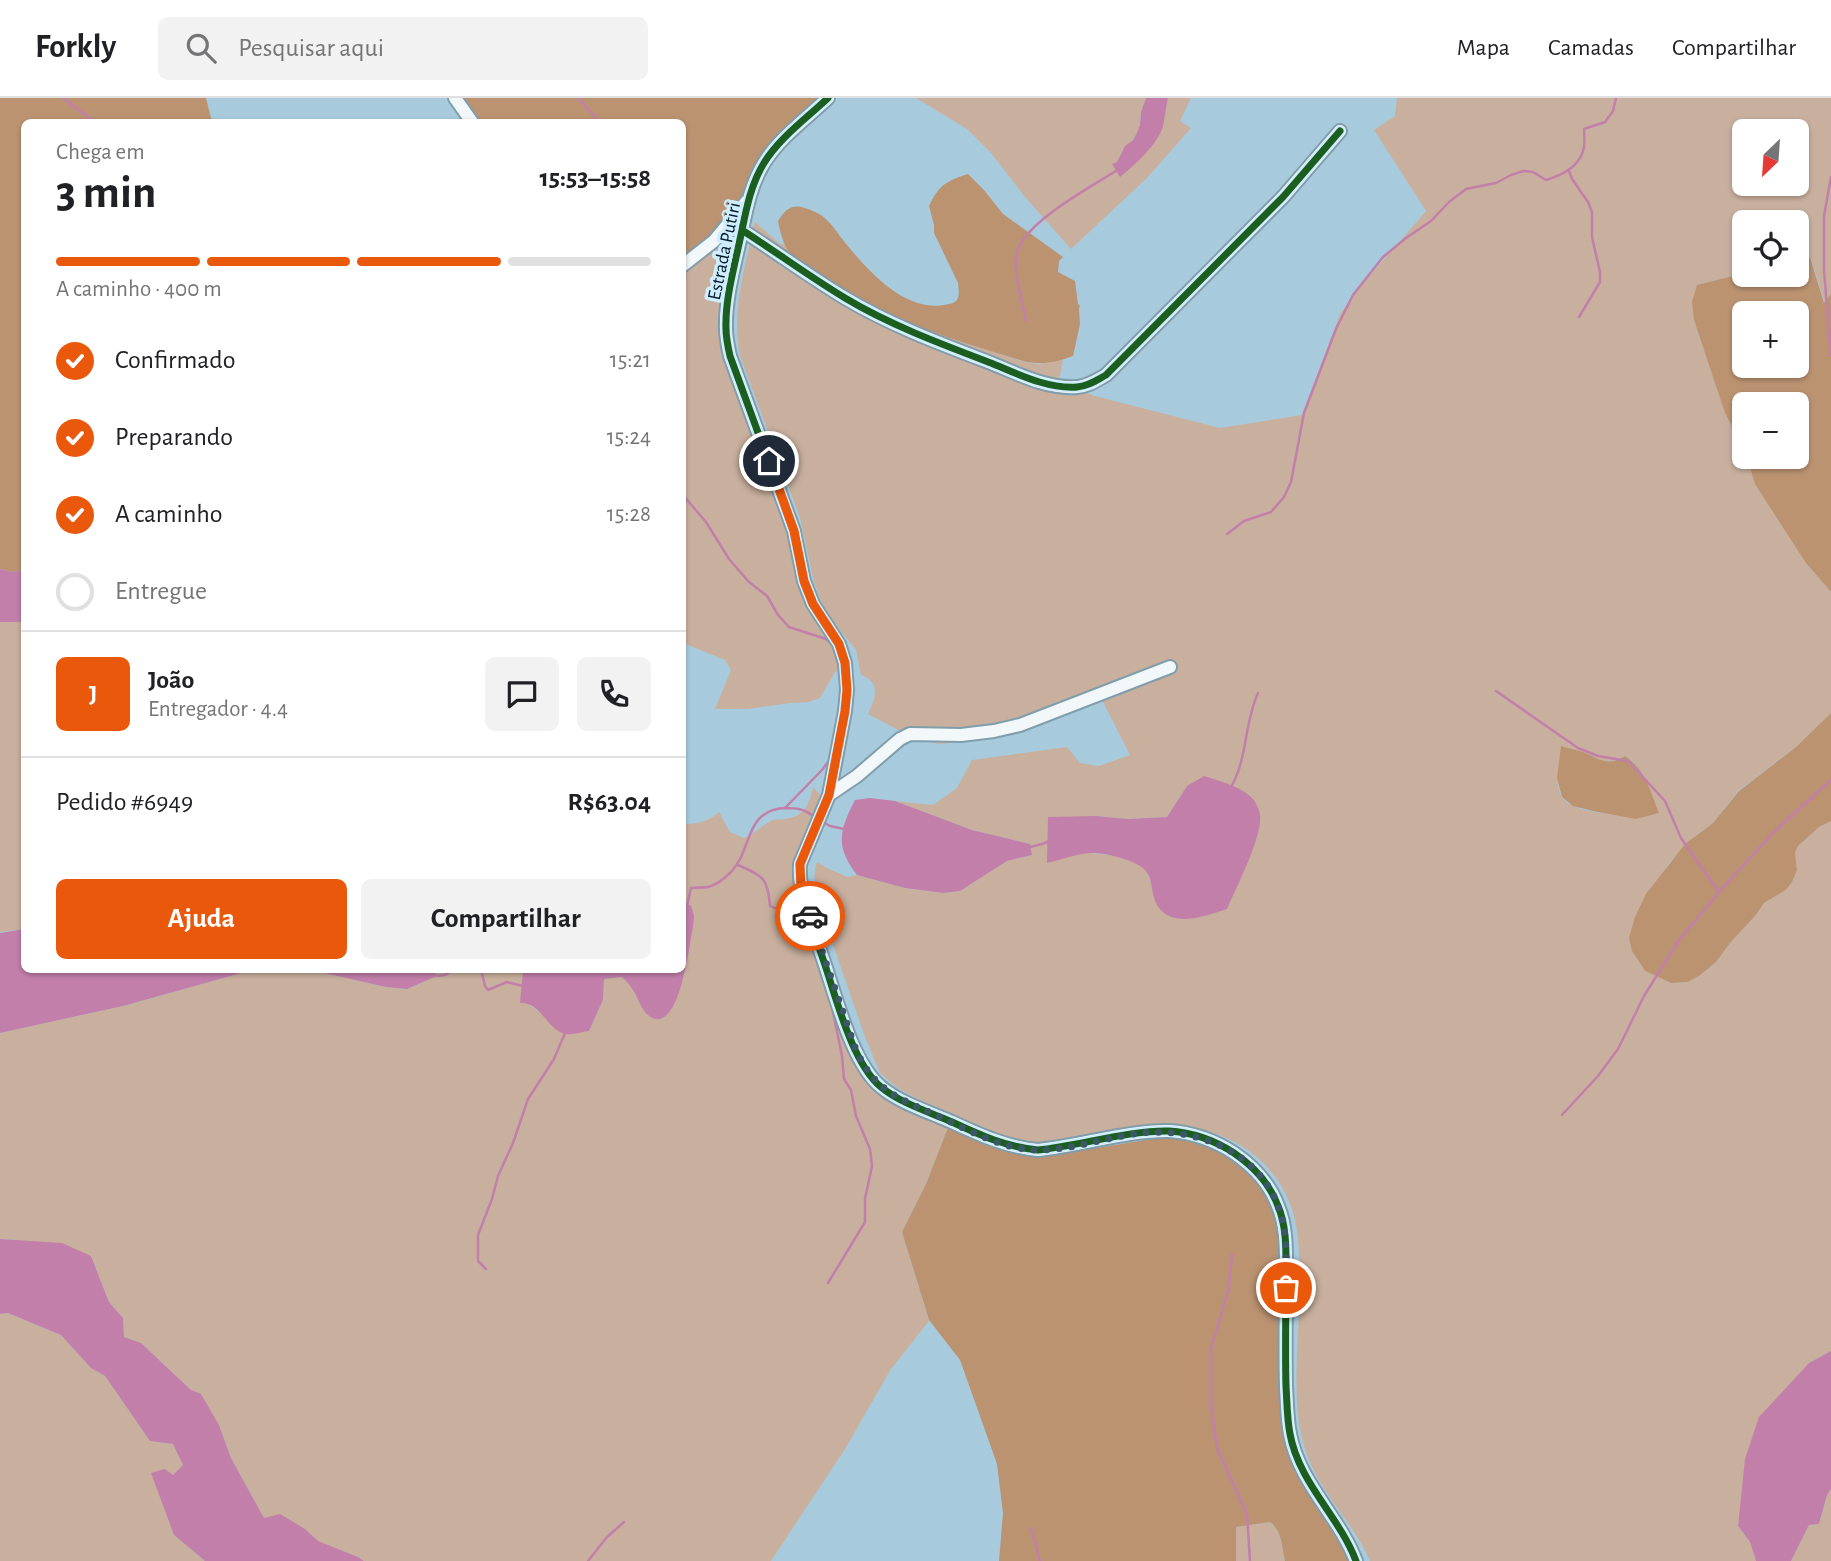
<!DOCTYPE html>
<html lang="pt">
<head>
<meta charset="utf-8">
<style>
	:root { --surface:#fff; --page:#f2f2f2; --text:#202124; --muted:#757577; --line:#e0e0e0; --accent:#ea580c }
	body { margin:0; font-family:"Alegreya Sans",sans-serif; background:var(--page); color:var(--text); height:100vh; display:flex; flex-direction:column; font-size:26px; white-space:nowrap }
	* { box-sizing:border-box; margin:0 }
	p { font-size:23px; color:var(--muted) }
	.icon { flex:none; width:38px; height:38px; fill:none; stroke:currentColor; stroke-width:2; stroke-linecap:round; stroke-linejoin:round }
	.map { position:relative; flex:1; overflow:hidden }
	.side { position:absolute; left:21px; top:21px; width:665px; height:854px; display:flex; flex-direction:column; background:var(--surface); border-radius:10px; box-shadow:0 2px 5px #0004 }
	.side>* { flex:none }
	.needle { width:46px; rotate:205deg }
	.buttons { position:absolute; left:1732px; top:21px; display:grid; gap:14px }
	.buttons a { display:grid; place-items:center; width:77px; height:77px; border-radius:10px; background:var(--surface); box-shadow:0 2px 5px #0004; font-size:35px }
	.pin { position:absolute; display:grid; place-items:center; width:60px; height:60px; color:#fff; margin:-30px; border:4px solid #fff; border-radius:50%; box-shadow:0 2px 7px #0007 }
	.courier { position:absolute; display:grid; place-items:center; width:70px; height:70px; margin:-35px; border:5px solid #ea580c; border-radius:50%; background:#fff; color:#222; box-shadow:0 2px 9px #0007 }
	.headline em { font-style:normal; font-weight:700 }
	.headline div { display:flex; flex-direction:column-reverse }
	.headline { display:flex; align-items:center; justify-content:space-between; height:119px; padding:0 35px }
	h1 { font-size:46px; font-weight:700; line-height:52px }
	.bar { display:grid; grid-template-columns:repeat(4,1fr); gap:10px 7px; align-content:center; height:84px; padding:0 35px }
	.bar i { height:9px; border-radius:5px; background:var(--line) }
	.bar .selected { background:var(--accent) }
	.bar p { grid-column:span 4 }
	.line { display:flex; align-items:center; gap:18px; padding:0 35px; border-top:2px solid var(--line) }
	.line div { flex:1 }
	.round { display:grid; place-items:center; flex:none; width:74px; height:74px; border-radius:10px; background:var(--page) }
	ol { padding:0 35px; list-style:none }
	li { display:flex; align-items:center; gap:21px; height:77px }
	li p { margin-inline-start:auto }
	li .icon { padding:7px; border-radius:50%; background:var(--accent); color:#fff; stroke-width:4 }
	li:last-child { color:var(--muted) }
	li i { width:38px; height:38px; border:4px solid var(--line); border-radius:50% }
	.primary-button { display:flex; gap:14px; margin-top:auto; padding:14px 35px }
	.primary-button a { flex:1; height:80px; border-radius:10px; background:var(--accent); color:#fff; font-size:28px; font-weight:700; line-height:80px; text-align:center }
	.primary-button a+a { background:var(--page); color:var(--text) }
	header { display:flex; align-items:center; gap:42px; box-sizing:border-box; height:98px; padding:0 35px; background:var(--surface); border-bottom:2px solid var(--line) }
	header strong { font-size:33px }
	nav { display:flex; gap:38px; margin-inline-start:auto; font-size:24px }
	.search { width:490px; height:63px; background:var(--page); display:flex; align-items:center; gap:18px; box-sizing:border-box; padding:0 24px; border-radius:10px; color:var(--muted); font-size:26px }
	.map>svg:first-child { display:block }
	.green { fill:#c9b09e; fill-rule:evenodd }
	.forest { fill:#bb9371; fill-rule:evenodd }
	.water { fill:#c27faa }
	.lines { fill:none; stroke-linecap:round; stroke-linejoin:round }
	.stream { stroke:#c27faa; stroke-width:2.5 }
	.minor-casing { stroke:#809dab; stroke-width:16 }
	.minor { stroke:#f2f7fa; stroke-width:12 }
	.cycleway-casing { stroke:#ceeeff; stroke-width:11 }
	.cycleway { stroke:#1b5e20; stroke-width:7 }
	.done { stroke:#3a5866; stroke-width:7; stroke-dasharray:0 12.6 }
	.route { stroke:#ea580c; stroke-width:9 }
	.labels { text-anchor:middle; stroke-width:7; stroke-linejoin:round; paint-order:stroke }
	.street-label { font-size:19px; fill:#001a26; stroke:#ceeeff }
</style>
</head>
<body>
<header>
<strong>Forkly</strong>
<div class="search"><svg class="icon" aria-label="search" viewBox="0 0 24 24"><circle cx="10" cy="10" r="6"/><path d="M15 15l6 6"/></svg>Pesquisar aqui</div>
<nav><a>Mapa</a><a>Camadas</a><a>Compartilhar</a></nav>
</header>
<div class="map">
<svg width="1831" height="1463" viewBox="0 0 1831 1463">
	<rect width="100%" height="100%" fill="#a7cbdd"/>
	<path class="green" d="M916,0H1146C1144,5 1142,11 1141,16C1140,19 1140,25 1140,28C1134,51 1114,45 1120,78L1163,22L1168,0H1191L1180,23L1191,30L1147,80L1071,151L1025,99L991,55L967,31Z
		M1397,0H1831V196L1825,206L1811,160L1797,163V124H1745V175L1697,187L1694,222L1726,315L1745,352V359H1747L1756,386L1806,465L1831,494V615L1796,649L1739,692L1713,725L1700,734L1669,765L1659,781L1632,853L1645,873L1671,885L1688,884L1699,878L1716,864L1730,845L1755,818L1764,805L1786,792L1792,784L1797,772L1795,754L1798,748L1819,729L1831,723V1253L1809,1265L1742,1402L1738,1428L1750,1444L1756,1463H1370C1351,1420 1315,1391 1303,1344C1292,1305 1298,1248 1299,1207C1299,1179 1301,1149 1295,1122C1280,1059 1221,1024 1159,1028C1145,1029 1131,1033 1117,1035C1091,1039 1065,1043 1039,1047L1026,1046L1005,1039L918,1001L896,989L880,975L865,939L819,806C816,792 812,779 817,764L829,771L848,779L857,777L905,790L942,795L960,793L1007,763L1031,757L1030,746L972,732L895,703L933,707L957,690L972,662L1067,649L1080,665L1099,668L1130,657L1102,602L1044,620L1026,633L979,642L939,646L915,641L868,616C875,600 882,585 861,577L856,552L824,512L821,503L814,484L800,420L740,258C731,212 745,169 755,124L780,146L786,147L789,154L873,209L923,231L1022,263L1038,266L1063,262L1059,283L1095,298L1220,330L1302,317L1340,216L1360,189L1426,113L1374,32L1395,18ZM1745,33H1797V86H1745ZM1583,654C1599,663 1608,668 1625,658L1633,663L1644,679L1611,716C1596,714 1570,712 1561,698C1559,694 1558,685 1557,680ZM1225,685L1250,698L1151,785C1149,780 1148,773 1143,769C1131,759 1105,756 1090,755L1096,718L1128,721L1167,719L1187,688Z
		M740,122L724,223L776,391L802,487L839,548L843,572L835,574L820,600L809,604L790,605L748,611H715L731,572L725,562L683,545L682,170Z
		M0,524H24V831L0,834Z
		M813,689L823,700L803,769L808,810L870,982L949,1027L926,1086L902,1134L929,1223L891,1271L845,1351L771,1463H364L358,1459L317,1443L305,1431L264,1420L231,1360L219,1327L191,1292L141,1245L124,1239L123,1220L109,1204L91,1158L17,1142L0,1141V935L123,908L245,874L324,875L386,889L407,891L437,878L434,872H523L521,905H527L539,914L589,933L603,902L604,881L622,879L632,889L644,913L662,921C674,911 686,876 687,860C687,841 686,822 685,803H683V726C697,726 708,724 719,714L730,734L744,740C755,736 764,725 773,722C777,721 781,722 785,721C805,718 809,707 813,689Z
		M8,1215L61,1237L91,1270L105,1278L150,1343L173,1346L184,1367L173,1377L174,1437L205,1463H0V1216Z
		M1831,1391V1463H1791L1809,1427L1819,1426L1827,1397Z
		M1270,1424C1282,1434 1282,1449 1285,1463H1236V1429Z"/>
	<path class="forest" d="M0,0H206L212,24H24V472L12,474L0,471Z
		M459,0H828L773,50L740,123L683,170L682,24H477Z
		M968,76L984,92L1003,116L1063,159L1059,163L1058,174L1075,183L1078,206L1080,208L1079,211L1080,226L1073,258C1055,265 1041,267 1023,263C949,240 872,219 811,170C804,165 794,160 789,154C783,146 780,133 778,123C788,107 795,105 813,113C830,120 836,134 847,147C870,175 908,217 949,206C961,204 959,195 958,185L934,135V127L929,108C939,87 946,83 968,76Z
		M1810,159L1824,205L1831,196V494L1806,465L1755,386L1747,359H1797V306H1745V352L1725,315L1694,222L1692,204L1697,187L1745,175V177H1797V163ZM1745,215H1797V268H1745Z
		M1831,615V723L1819,729L1798,748L1795,754L1797,772L1792,784L1786,792L1764,805L1755,818L1730,845L1716,864L1699,878L1688,884L1671,885L1645,873L1632,853L1629,840L1635,819L1646,796L1685,746L1713,725L1739,693L1796,649Z
		M1561,648C1568,650 1576,652 1583,654C1600,661 1607,669 1625,658C1644,669 1651,695 1659,715L1636,721L1593,713L1573,708L1562,699L1557,680Z
		M949,1027C978,1040 1006,1055 1038,1059L1159,1040H1184L1197,1042L1247,1066L1279,1110L1291,1346L1357,1463H1285C1282,1449 1282,1433 1270,1424L1236,1429V1463H999L1003,1415L997,1366L960,1262L929,1222L902,1134L926,1086Z"/>
	<path class="water" d="M1146,0H1168C1166,9 1165,18 1163,28C1159,45 1134,68 1120,79L1112,66L1117,64L1125,48L1133,42L1137,35L1140,27L1141,14Z
		M0,471L12,474L24,472V524H0Z
		M1204,678C1219,683 1237,687 1250,698C1255,702 1259,710 1260,717C1263,738 1236,790 1227,811C1205,818 1168,833 1155,803C1151,793 1153,781 1145,772C1137,762 1103,754 1090,755C1076,756 1061,762 1047,765L1048,719L1096,718L1128,721L1167,719L1187,688Z
		M870,700L895,703L972,732L1030,746L1032,757L1007,763L960,793L943,795L905,790L857,777C835,748 839,733 855,702Z
		M683,803L691,808C692,810 694,817 694,818C694,825 692,833 691,840C688,856 679,925 656,921C643,919 639,901 633,892C630,887 626,883 622,879L604,881L603,902L589,933C581,934 573,937 566,936C546,932 542,904 520,905L523,872H682Z
		M24,831V872H434L437,878L407,891L386,889L324,875L245,874L123,908L0,935V835Z
		M0,1141L62,1145L91,1158L109,1204L123,1220L124,1239L141,1245L191,1292L201,1296L219,1327L231,1360L264,1420L280,1416L305,1431L318,1443L358,1459L364,1463H205L174,1437L151,1375L165,1371L173,1377L183,1367L173,1346L150,1343L105,1278L91,1270L61,1237L8,1215L0,1216Z
		M1831,1253V1391L1827,1397L1819,1426L1809,1427L1791,1463H1756L1750,1444L1738,1428L1745,1361L1759,1319L1809,1265Z"/>
	<g class="lines">
		<path class="stream" d="M63,0L88,19L98,24
			M578,0L600,24
			M1569,73L1572,81L1588,104L1592,114V139L1600,174V184L1579,219
			M1831,79L1824,118V172L1831,258
			M1026,223C1022,202 1014,178 1016,158C1021,125 1093,88 1119,71
			M682,396L706,424L729,461L749,484L767,498L778,517L789,529L826,541L831,545
			M1227,436L1244,423L1271,414L1284,399L1291,384L1304,315L1336,231L1353,197L1383,159L1406,140L1431,123L1449,104L1466,91L1496,85L1511,77L1523,73L1533,74L1546,82C1563,77 1581,67 1584,49C1585,43 1584,37 1584,31L1605,24L1613,13L1616,0
			M1496,593L1578,650L1598,658L1628,663L1665,703L1681,740L1718,793
			M1231,689C1248,660 1244,625 1258,595
			M786,709L822,672L831,660
			M823,724L830,728L844,731
			M1030,749L1042,746L1050,743
			M738,767C764,778 768,781 770,808C777,812 780,810 787,811C798,812 804,829 809,838
			M687,808L691,790C697,789 702,790 708,789C717,787 725,780 731,774C753,751 744,713 784,710C798,710 804,711 815,719
			M481,872L485,888L488,892L507,884L523,888
			M437,878L445,877L453,872
			M1562,1017L1598,978L1618,951L1644,898L1679,842L1726,786L1775,733L1831,682
			M1232,1156L1229,1189L1211,1251V1307L1217,1350L1247,1416L1250,1463
			M486,1171L478,1163V1137L492,1101L498,1078L513,1045L528,1001L554,961L565,935
			M828,1185L865,1124V1101L872,1068L870,1051L856,1018L851,992L844,981L842,958L832,909
			M1031,1430L1040,1463
			M588,1463L607,1439L624,1424"/>
		<defs>
			<path id="minor" d="M455,0L472,24
				M828,0C807,20 779,40 764,65C749,89 745,119 739,146C733,174 725,203 726,231C726,240 728,249 730,258L794,433L804,483L813,506L839,546L845,565L847,592L845,613L829,697L800,766C798,799 814,833 824,864C836,899 852,965 881,989C900,1005 929,1014 952,1024C980,1037 1006,1049 1038,1052C1079,1048 1129,1032 1169,1033C1192,1034 1216,1043 1234,1055C1253,1068 1270,1086 1278,1108C1287,1129 1286,1154 1286,1176C1286,1214 1285,1251 1286,1288C1287,1304 1287,1321 1290,1336C1299,1385 1339,1418 1356,1463
				M742,132C776,154 810,179 845,200C890,227 941,246 991,265C1018,276 1047,291 1077,289C1089,288 1097,282 1106,277L1283,99L1340,33
				M682,168L714,143L747,103
				M829,697L857,678L900,641L910,636L961,637L994,633L1020,627L1170,569"/>
		</defs>
		<use href="#minor" class="minor-casing"/>
		<use href="#minor" class="minor"/>
		<defs>
			<path id="cycleway" d="M828,0C807,20 779,40 764,65C749,89 745,119 739,146C733,174 725,203 726,231C726,240 728,249 730,258L794,433L804,483L813,506L839,546L845,565L847,592L845,613L829,697L800,766C798,799 814,833 824,864C836,899 852,965 881,989C900,1005 929,1014 952,1024C980,1037 1006,1049 1038,1052C1079,1048 1129,1032 1169,1033C1192,1034 1216,1043 1234,1055C1253,1068 1270,1086 1278,1108C1287,1129 1286,1154 1286,1176C1286,1214 1285,1251 1286,1288C1287,1304 1287,1321 1290,1336C1299,1385 1339,1418 1356,1463
				M742,132C776,154 810,179 845,200C890,227 941,246 991,265C1018,276 1047,291 1077,289C1089,288 1097,282 1106,277L1283,99L1340,33"/>
		</defs>
		<use href="#cycleway" class="cycleway-casing"/>
		<use href="#cycleway" class="cycleway"/>
	</g>
	<g class="lines">
		<path class="done" d="M810,818L856,952C874,991 894,998 931,1015C964,1029 999,1051 1036,1052C1068,1053 1108,1039 1141,1035C1197,1029 1260,1054 1279,1111C1288,1136 1286,1164 1286,1190"/>
		<path class="route" d="M769,363L794,433L804,483L813,506L839,546L845,565L847,592L845,613L829,697L800,766L801,789L810,818"/>
	</g>
	<g class="labels">
		<g class="street-label">
			<text transform="translate(723 153) rotate(-78)" y="7">Estrada Putiri</text>
		</g>
	</g>
</svg>
<div class="buttons">
<a><svg class="needle" viewBox="-14 -14 28 28"><path d="M0-13l5 13h-10z" fill="#e53935"/><path d="M0 13l5-13h-10z" fill="#757577"/></svg></a>
<a><svg class="icon" aria-label="locate" viewBox="0 0 24 24"><circle cx="12" cy="12" r="6"/><path d="M12 2v4M12 18v4M2 12h4M18 12h4"/></svg></a>
<a>+</a>
<a>−</a>
</div>
<div class="pin" style="left:1286px;top:1190px;background:#ea580c"><svg class="icon" aria-label="bag" viewBox="0 0 24 24"><path d="M5 8h14l-1 12H6zM9 8a3 3 0 0 1 6 0"/></svg></div>
<div class="pin" style="left:769px;top:363px;background:#1f2937"><svg class="icon" aria-label="home" viewBox="0 0 24 24"><path d="M3 11l9-7 9 7M6 9v11h12V9"/></svg></div>
<div class="courier" style="left:810px;top:818px"><svg class="icon" aria-label="car" viewBox="0 0 24 24"><path d="M5 17H2v-5l4-1 3-4h7l3 4 3 1v5h-3M9 17h6M6 11h13"/><circle cx="7" cy="17" r="2"/><circle cx="17" cy="17" r="2"/></svg></div>
<section class="side">
<div class="headline"><div><h1>3 min</h1><p>Chega em</p></div><em>15:53–15:58</em></div>
<div class="bar"><i class="selected"></i><i class="selected"></i><i class="selected"></i><i></i><p>A caminho · 400 m</p></div>
<ol>
<li><svg class="icon" aria-label="check" viewBox="0 0 24 24"><path d="M5 12l5 5 9-10"/></svg>Confirmado<p>15:21</p></li>
<li><svg class="icon" aria-label="check" viewBox="0 0 24 24"><path d="M5 12l5 5 9-10"/></svg>Preparando<p>15:24</p></li>
<li><svg class="icon" aria-label="check" viewBox="0 0 24 24"><path d="M5 12l5 5 9-10"/></svg>A caminho<p>15:28</p></li>
<li><i></i>Entregue</li>
</ol>
<div class="line" style="height:126px"><b class="round" style="background:var(--accent);color:#fff">J</b><div><b>João</b><p>Entregador · 4.4</p></div><a class="round"><svg class="icon" aria-label="chat" viewBox="0 0 24 24"><path d="M4 5h16v11H9l-5 4z"/></svg></a><a class="round"><svg class="icon" aria-label="phone" viewBox="0 0 24 24"><path d="M5 4h4l2 5-3 2q2 4 5 5l2-3 5 2v4C11 20 4 13 5 4z"/></svg></a></div>
<div class="line" style="height:91px"><div>Pedido #6949</div><b>R$63.04</b></div>
<div class="primary-button"><a>Ajuda</a><a>Compartilhar</a></div>
</section>
</div>
</body>
</html>
